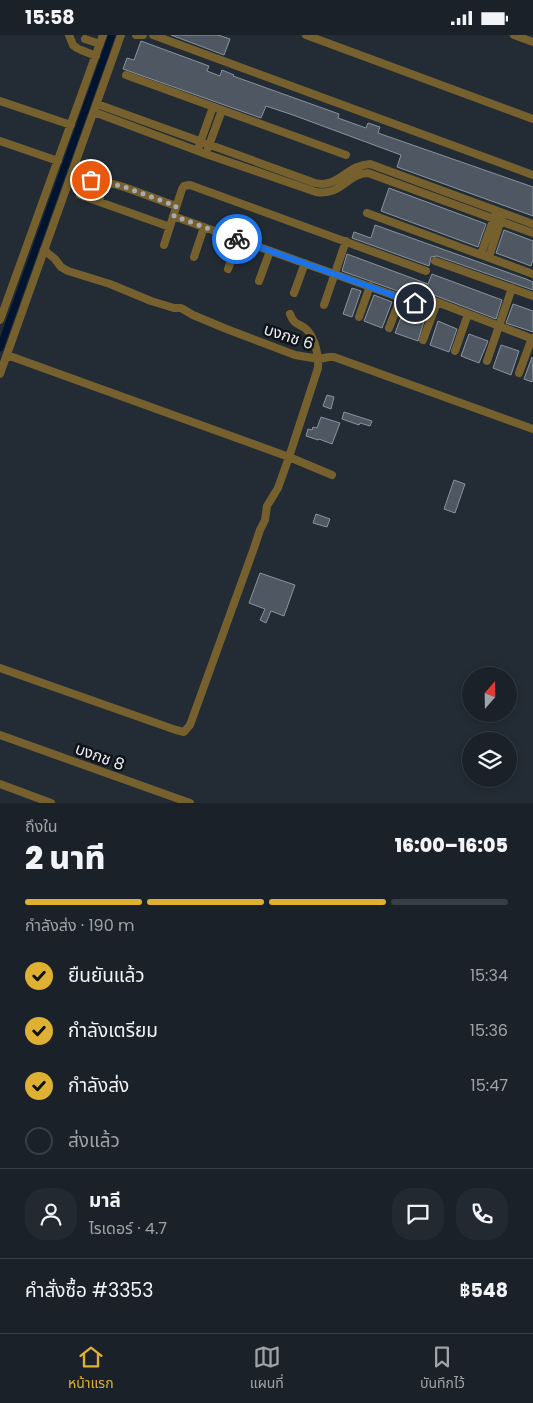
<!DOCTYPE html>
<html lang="th">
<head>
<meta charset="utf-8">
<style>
	:root { --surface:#1a2128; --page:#232930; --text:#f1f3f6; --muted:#9fa3a8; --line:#383e45; --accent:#deb133 }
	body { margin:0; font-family:Poppins,"Noto Sans Thai",sans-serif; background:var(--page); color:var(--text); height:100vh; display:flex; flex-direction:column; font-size:19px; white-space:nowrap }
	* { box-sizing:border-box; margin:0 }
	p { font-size:16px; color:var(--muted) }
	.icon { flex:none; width:28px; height:28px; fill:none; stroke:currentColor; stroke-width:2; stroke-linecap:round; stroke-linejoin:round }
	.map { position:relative; height:768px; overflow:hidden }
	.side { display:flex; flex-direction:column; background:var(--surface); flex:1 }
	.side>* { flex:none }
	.needle { width:32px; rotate:20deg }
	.controls { position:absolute; left:462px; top:632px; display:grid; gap:10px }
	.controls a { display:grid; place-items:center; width:55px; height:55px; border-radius:50%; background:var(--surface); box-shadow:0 2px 8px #0003,0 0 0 1px var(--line); font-size:25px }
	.pin { position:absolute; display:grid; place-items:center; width:42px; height:42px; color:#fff; margin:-21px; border:2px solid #fff; border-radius:50%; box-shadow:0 1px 5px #0007 }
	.courier { position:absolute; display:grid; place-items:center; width:50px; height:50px; margin:-25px; border:4px solid #1a73e8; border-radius:50%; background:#fff; color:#222; box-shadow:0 1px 6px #0007 }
	.head em { font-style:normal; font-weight:800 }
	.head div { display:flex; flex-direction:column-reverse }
	.head { display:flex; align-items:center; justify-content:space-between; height:85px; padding:0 25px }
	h1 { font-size:32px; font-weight:800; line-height:38px }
	.bar { display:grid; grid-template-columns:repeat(4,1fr); gap:8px 5px; align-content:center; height:60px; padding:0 25px }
	.bar i { height:6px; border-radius:4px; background:var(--line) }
	.bar .current { background:var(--accent) }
	.bar p { grid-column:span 4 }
	.line { display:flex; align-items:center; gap:12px; padding:0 25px; border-top:1px solid var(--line) }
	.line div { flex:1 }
	.round { display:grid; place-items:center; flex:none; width:52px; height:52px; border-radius:20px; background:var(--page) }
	ol { padding:0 25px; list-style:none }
	li { display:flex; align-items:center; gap:15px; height:55px }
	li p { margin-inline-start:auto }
	li .icon { padding:5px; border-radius:50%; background:var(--accent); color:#111; stroke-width:4 }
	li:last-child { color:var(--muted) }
	li i { width:28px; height:28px; border:2px solid var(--line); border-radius:50% }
	.status { display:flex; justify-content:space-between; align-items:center; height:35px; padding:0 25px; background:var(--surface); direction:ltr }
	.status svg { height:14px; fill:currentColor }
	.menu { display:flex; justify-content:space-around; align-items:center; height:70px; border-top:1px solid var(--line); background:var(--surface); font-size:14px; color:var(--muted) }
	.menu a { display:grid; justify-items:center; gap:2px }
	.menu .current { color:var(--accent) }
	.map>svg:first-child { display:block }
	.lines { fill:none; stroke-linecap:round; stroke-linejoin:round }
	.canal { stroke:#00142f; stroke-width:7 }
	.building { fill:#4f5862; stroke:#89939f }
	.minor { stroke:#76612e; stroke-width:8 }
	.done { stroke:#a4abb2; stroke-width:5; stroke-dasharray:0 9 }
	.route { stroke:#1a73e8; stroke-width:6 }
	.labels { text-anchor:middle; stroke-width:5; stroke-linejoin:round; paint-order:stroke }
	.street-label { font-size:16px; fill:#eaeff5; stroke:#101418 }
</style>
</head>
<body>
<div class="status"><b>15:58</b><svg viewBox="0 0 49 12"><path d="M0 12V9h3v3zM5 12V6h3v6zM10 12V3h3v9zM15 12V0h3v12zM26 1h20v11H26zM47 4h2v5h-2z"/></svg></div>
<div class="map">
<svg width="533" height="768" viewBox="0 0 533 768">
	<rect width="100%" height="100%" fill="#232c35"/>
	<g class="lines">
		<path class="canal" d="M0,313L112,0"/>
	</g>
	<path class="building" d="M171,0H218L230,4L224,20Z
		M141,6L209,31L207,36L220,41L222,35L234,40L233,41L339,79L338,83L366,93L368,88L380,92L378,98L533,152V181L397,132L401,120L293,80L266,71L261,83L123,34L127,23L134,25Z
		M389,153L486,189L478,212L381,176Z
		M375,190L526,244L533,247V255L437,221L431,222L429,231L352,203L354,197L371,203Z
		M504,195L533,206V225L531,231L496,218Z
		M347,219L428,249L432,239L502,265L496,284L426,257L419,256L417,263L342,236Z
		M352,253L361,256L352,282L343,279Z
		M374,260L392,267L382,293L364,286Z
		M513,269L533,276V297L506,288Z
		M405,272L414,275L412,278L425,283L418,306L395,298Z
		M438,286L457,294L449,317L430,310Z
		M469,299L488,306L479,328L461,321Z
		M501,310L519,316L511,340L493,333Z
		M532,322L533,344L532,347L524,344Z
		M327,360L334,362L331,374L323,371Z
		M344,377L372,386L370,391L360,388L359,390L342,384Z
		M321,382L340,388L332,409L319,404L318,405L306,401L308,394L312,395L313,392L317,393Z
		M454,445L465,449L455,478L444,474Z
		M316,479L330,484L327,492L313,488Z
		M260,538L295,550L284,581L271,576L266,588L260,585L265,574L249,568Z"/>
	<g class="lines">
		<path class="minor" d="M69,0L73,10L77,13
			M136,0H143
			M153,0L533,140
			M306,0L533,84
			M514,0L533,7
			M85,4L100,9
			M81,15L96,21
			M126,40L346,120
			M0,66L71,90
			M97,69L315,148C338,154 346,130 370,129L533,189
			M94,77L206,119L316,157C342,161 346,139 368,138L533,198
			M0,106L58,126
			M199,111L213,72
			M208,113L222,75
			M74,132C93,151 101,144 124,152C141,158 159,165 176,171
			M69,145L88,151
			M80,160L170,192
			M100,167L99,155L101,148
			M367,178L533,239
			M173,181L415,268
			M164,210L182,154L184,151L190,150L426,236
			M44,215L55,224L61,232L68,236L110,249L151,266L174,273H181L193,280L224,293L295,320L319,324L329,322H334L533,394
			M481,219L495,180
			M194,222L204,192
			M489,222L502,182
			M435,226L533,261
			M228,234L239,205
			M259,246L270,216
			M294,258L305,228
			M424,262L533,304
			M324,270L346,206
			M359,282L370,251
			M0,285L103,0
			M389,293L401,262
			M423,305L437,267
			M455,316L468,279
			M7,320L289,422L332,440
			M487,326L512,253
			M519,338L532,303
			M0,339L121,0
			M0,633L176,695L184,697L190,690L254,513L260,495L265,485L267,471L278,453L289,422L318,333C319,321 315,303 307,295C299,287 295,292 290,279
			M0,700L190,768
			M0,749L51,768"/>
	</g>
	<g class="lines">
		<path class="done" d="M91,145L122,151L176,171L174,181L237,204"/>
		<path class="route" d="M237,204L415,268"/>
	</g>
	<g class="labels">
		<g class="street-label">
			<text transform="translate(289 301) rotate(18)" y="6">บงกช 6</text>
			<text transform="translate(100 721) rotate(20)" y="6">บงกช 8</text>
		</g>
	</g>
</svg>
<div class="controls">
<a><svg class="needle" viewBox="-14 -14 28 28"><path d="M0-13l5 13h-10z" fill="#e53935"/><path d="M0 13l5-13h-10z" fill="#9fa3a8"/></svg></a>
<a><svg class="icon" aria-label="layers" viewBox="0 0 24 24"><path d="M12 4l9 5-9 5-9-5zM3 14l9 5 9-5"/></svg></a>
</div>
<div class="pin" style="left:91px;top:145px;background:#ea580c"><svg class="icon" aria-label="bag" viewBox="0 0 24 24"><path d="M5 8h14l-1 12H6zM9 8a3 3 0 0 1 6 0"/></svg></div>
<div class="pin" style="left:415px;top:268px;background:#1f2937"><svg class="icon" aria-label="home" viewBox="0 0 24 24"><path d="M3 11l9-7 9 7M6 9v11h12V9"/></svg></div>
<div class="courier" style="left:237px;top:204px"><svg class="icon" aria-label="bike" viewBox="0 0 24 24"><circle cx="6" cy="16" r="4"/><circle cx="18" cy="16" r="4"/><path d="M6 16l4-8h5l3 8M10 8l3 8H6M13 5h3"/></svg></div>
</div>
<section class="side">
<div class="head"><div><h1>2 นาที</h1><p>ถึงใน</p></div><em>16:00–16:05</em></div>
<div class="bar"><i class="current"></i><i class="current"></i><i class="current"></i><i></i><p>กำลังส่ง · 190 m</p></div>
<ol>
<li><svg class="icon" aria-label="check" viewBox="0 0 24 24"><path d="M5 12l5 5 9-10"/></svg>ยืนยันแล้ว<p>15:34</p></li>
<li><svg class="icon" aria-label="check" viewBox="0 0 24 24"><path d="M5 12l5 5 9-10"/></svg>กำลังเตรียม<p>15:36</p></li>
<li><svg class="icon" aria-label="check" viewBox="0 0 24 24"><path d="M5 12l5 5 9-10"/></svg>กำลังส่ง<p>15:47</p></li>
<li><i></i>ส่งแล้ว</li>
</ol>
<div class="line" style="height:90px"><a class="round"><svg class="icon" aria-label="person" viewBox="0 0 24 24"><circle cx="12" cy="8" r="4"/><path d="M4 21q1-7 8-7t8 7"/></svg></a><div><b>มาลี</b><p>ไรเดอร์ · 4.7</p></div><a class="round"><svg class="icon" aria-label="chat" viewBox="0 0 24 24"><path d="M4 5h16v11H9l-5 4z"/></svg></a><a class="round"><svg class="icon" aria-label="phone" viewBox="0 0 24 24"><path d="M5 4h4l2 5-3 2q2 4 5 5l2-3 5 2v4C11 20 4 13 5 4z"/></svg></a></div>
<div class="line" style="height:65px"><div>คำสั่งซื้อ #3353</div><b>฿548</b></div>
</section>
<nav class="menu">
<a class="current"><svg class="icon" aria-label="home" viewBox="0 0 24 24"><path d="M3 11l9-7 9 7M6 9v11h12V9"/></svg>หน้าแรก</a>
<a><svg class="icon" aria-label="map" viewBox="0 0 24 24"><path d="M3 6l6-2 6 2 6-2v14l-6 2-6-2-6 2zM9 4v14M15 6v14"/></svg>แผนที่</a>
<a><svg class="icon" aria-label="saved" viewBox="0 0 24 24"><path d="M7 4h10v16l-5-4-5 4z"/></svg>บันทึกไว้</a>
</nav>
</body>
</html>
